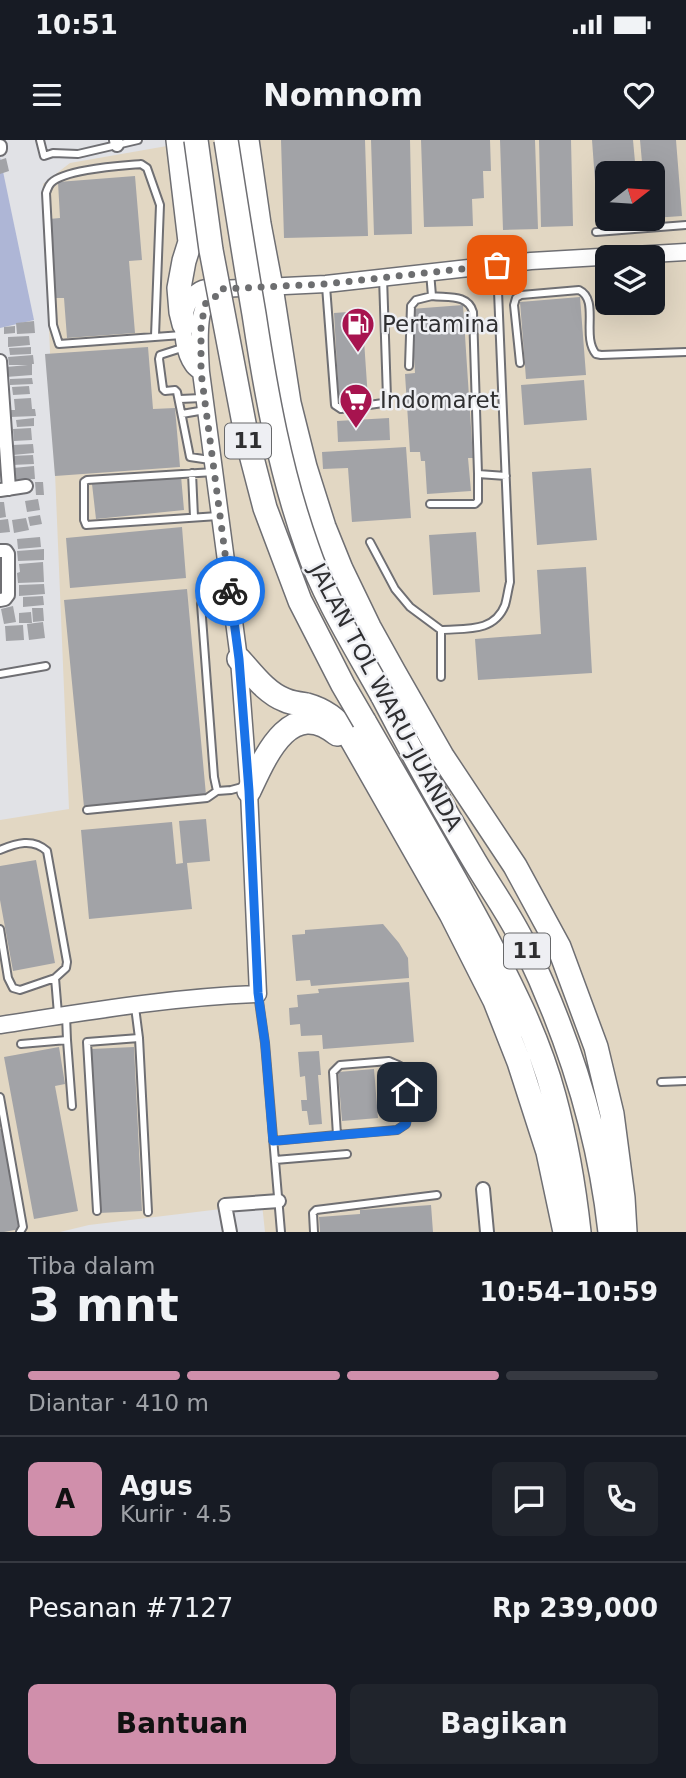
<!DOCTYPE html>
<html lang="id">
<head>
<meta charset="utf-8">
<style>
	:root { --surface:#171b24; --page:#20242c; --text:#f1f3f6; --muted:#9ea1a6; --line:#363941; --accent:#d08fab }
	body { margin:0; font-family:"DejaVu Sans",sans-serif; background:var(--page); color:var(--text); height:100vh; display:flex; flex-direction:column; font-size:26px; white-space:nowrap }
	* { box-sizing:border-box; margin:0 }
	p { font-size:23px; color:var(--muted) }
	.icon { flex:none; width:38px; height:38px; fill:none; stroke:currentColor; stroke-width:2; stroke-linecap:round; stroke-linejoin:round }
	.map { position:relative; height:1092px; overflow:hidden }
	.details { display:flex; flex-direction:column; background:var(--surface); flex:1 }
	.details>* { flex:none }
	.needle { width:46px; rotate:73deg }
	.tools { position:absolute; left:595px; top:21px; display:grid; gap:14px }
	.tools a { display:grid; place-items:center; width:70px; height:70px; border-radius:10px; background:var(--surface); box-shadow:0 7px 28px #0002; font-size:35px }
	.pin { position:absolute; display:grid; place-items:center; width:60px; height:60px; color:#fff; margin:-30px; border-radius:14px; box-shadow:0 4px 10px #0006 }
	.courier { position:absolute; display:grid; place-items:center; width:70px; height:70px; margin:-35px; border:5px solid #1a73e8; border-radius:50%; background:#fff; color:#222; box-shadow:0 2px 9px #0007 }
	.summary em { font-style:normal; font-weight:600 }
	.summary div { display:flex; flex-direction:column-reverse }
	.summary { display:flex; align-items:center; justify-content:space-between; height:119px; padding:0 28px }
	h1 { font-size:46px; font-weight:600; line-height:52px }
	.bar { display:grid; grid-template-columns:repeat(4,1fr); gap:10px 7px; align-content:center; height:84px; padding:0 28px }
	.bar i { height:9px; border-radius:5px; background:var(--line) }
	.bar .active { background:var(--accent) }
	.bar p { grid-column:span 4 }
	.line { display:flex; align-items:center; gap:18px; padding:0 28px; border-top:2px solid var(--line) }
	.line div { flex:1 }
	.round { display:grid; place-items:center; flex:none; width:74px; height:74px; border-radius:10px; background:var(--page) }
	.button { display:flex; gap:14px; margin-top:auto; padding:14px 28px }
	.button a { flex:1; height:80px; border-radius:10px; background:var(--accent); color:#111; font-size:28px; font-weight:600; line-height:80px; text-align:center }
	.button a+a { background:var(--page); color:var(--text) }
	.status { display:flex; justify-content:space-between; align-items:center; height:49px; padding:0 35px; background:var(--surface); direction:ltr }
	.status svg { height:19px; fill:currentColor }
	header { display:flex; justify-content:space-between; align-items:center; height:91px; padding:0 28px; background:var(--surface); font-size:32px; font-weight:600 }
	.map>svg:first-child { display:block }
	.industrial { fill:#e2d7c3; fill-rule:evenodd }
	.green { fill:#aeb6d6 }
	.building { fill:#a2a3a7 }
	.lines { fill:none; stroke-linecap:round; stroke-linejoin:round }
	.service-casing { stroke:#6f6f73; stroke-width:10 }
	.minor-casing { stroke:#6f6f73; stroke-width:16 }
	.tertiary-casing { stroke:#6f6f73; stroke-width:19 }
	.motorway-casing { stroke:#6f6f73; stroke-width:26 }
	.service { stroke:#fff; stroke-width:6 }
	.minor { stroke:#fff; stroke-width:12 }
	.tertiary { stroke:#fff; stroke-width:16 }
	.motorway { stroke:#fff; stroke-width:23 }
	.motorway-bridge-casing { stroke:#6f6f73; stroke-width:26; stroke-linecap:butt }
	.motorway-bridge { stroke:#fff; stroke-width:23 }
	.done { stroke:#6d6e70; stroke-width:7; stroke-dasharray:0 12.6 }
	.route { stroke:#1a73e8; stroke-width:9 }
	.labels { text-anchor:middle; stroke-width:5; stroke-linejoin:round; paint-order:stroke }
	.shield { fill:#eeeff3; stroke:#68696b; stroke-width:2 }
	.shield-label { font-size:21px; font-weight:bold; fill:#2f2f31 }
	.poi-label { font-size:23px; fill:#2f2f31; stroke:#eeeff3; text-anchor:start }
	.street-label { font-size:23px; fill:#2f2f31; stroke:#eeeff3 }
</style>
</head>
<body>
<div class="status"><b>10:51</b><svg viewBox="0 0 49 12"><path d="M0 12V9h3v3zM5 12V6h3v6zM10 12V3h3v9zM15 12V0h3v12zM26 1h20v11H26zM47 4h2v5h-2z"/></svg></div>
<header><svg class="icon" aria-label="menu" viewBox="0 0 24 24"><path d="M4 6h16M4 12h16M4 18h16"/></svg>Nomnom<svg class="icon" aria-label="heart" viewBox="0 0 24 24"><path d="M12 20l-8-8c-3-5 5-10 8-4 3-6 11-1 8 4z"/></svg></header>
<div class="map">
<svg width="686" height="1092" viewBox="0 0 686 1092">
	<rect width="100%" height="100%" fill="#e1e2e6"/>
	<path class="industrial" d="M201,0H686V1092H265L262,1064L89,1085L60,1092H0V680L69,669L43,44L70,23ZM607,33H653V79H607ZM607,117H653V163H607Z"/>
	<path class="green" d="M0,17L34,180L0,188Z"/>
	<path class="building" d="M281,0H365L368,96L284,98Z
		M371,0H410L412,94L374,95Z
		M421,0H490L491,31H483L484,58L472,59L473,86L424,87Z
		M500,0H535L538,89L503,90Z
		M539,0H571L573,86L541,87Z
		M592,0H633L636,33H607V79H617V81L598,82Z
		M640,0H676L682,76L653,78V33H643Z
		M6,18L9,31L0,34V20Z
		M135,36L142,120L129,121L135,193L67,198L64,158H55L49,79L60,78L58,42Z
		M580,157L586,235L526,239L520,162Z
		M463,165L473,318H468L471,351L427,354L425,321H421L420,312H410L405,234L415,233L411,169Z
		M362,171L368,259L339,261L334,173Z
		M34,181L35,193L17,194L16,183Z
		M15,186V193L4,194V187Z
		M29,196L30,205L8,207V197Z
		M31,207V214L10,215L9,208Z
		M148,207L153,269L175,268L180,327L55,336L45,214Z
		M33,215L34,224H32V235L6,237V227L28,225H9L8,217Z
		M32,238L33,244L10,245V239Z
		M584,240L587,280L524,285L521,245Z
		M29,246L30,254L13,255L12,247Z
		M31,258L32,269H35L36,276L10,277V270H15L14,259Z
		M34,278V286L17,287L16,280Z
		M389,278L390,300L338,302L337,281Z
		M31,288L32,300L14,301L13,289Z
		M33,304L34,313L13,315L12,305Z
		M406,307L411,378L352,382L348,328L323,329L322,312Z
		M33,315L34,324L12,325L11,316Z
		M34,326L35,339L13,340V328Z
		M591,328L597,400L537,405L532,332Z
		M181,336L184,370L96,379L92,344Z
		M35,342H43L44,355H36Z
		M38,359L40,370L27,372L25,361Z
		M0,362H4L6,377L0,378Z
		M40,375L42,384L30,386L28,377Z
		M26,378L29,390L14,393L12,380Z
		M8,379L10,392L0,393V380Z
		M182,387L186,438L70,448L66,398Z
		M476,392L480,452L433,455L429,395Z
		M40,397L41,407L18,409L17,399Z
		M44,409V420L18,421L17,411Z
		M43,422L44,442L18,443L17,433L20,432L19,424Z
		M586,427L592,533L478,540L475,499L541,494L537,430Z
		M44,444L45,454L19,456V445Z
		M187,449L206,655L84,667L64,460Z
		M43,456L44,465L23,467V457Z
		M13,466L16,482L4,484L1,469Z
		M32,468H43L44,481L33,482Z
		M31,472L32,483H19V473Z
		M43,482L45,498L29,500L27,484Z
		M23,485L24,500L6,501L5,486Z
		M206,679L210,721L187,723L192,769L89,779L81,690L172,682L176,724L183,723L179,681Z
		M36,720L55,823L13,831L0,760V726Z
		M383,784L399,803L408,818L409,838L311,846L310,840L296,841L292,795L305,794V790Z
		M409,842L414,902L323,909L322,895L301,896L300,884L290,885L289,868L298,867L297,855L319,853L318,849Z
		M59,907L65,944L55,946L78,1071L34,1079L4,917Z
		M134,907L142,1071L99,1073L91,909Z
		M319,911L321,935H318L322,984L309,985L307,971H302L301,960H307L305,936L300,937L298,912Z
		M374,929L378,978L342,981L338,932Z
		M0,989H1L20,1089L4,1092H0Z
		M431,1065L433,1092H320L319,1077L360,1074V1070Z"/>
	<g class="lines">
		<defs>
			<path id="service" d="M40,0L44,16L53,13L78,14L138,0
				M596,92L686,85
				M430,132L432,156C448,158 468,154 473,172L478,334
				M326,146L335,265L341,269L383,263L387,258L383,137
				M155,196L160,65L147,28L141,24C121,26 65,29 51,43C48,46 48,48 46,53L53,185L59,204L182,195
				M185,207L160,215L159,219L163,249L165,251L175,250L177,252L190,317L210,320
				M520,223L514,165L516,158L521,155L579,150C600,160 581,196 596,214L601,215L686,212
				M409,226L411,166L416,160L432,156
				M180,259L202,258
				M182,274L205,270
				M214,332L87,340L84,342V380L86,385L218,376
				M192,333L194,377
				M430,364H475L478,361V334L506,336
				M370,402L395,449L410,467L441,490
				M229,448L205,455L201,464L214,637L217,651L231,650L246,646
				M0,534L46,526
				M441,537V490C465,488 494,493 505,465C507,458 508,450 510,442L497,127
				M87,670L207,658L217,651
				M0,710C16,703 33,698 47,711L67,822L66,828L55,838
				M0,789L8,838L13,848L20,850L55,838L58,874
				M258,854L265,903L281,1092
				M135,867L139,898
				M67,900L72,966
				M21,904L67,900L66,875
				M389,921C393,923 397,924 400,926C410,937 409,971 406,984L397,990L337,995L333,932L340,925Z
				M661,942L686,941
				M0,957L23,1087L20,1092
				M273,1001L337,995
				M275,1020L347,1014
				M97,1071L87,902L139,898L148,1072
				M314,1092L313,1073L316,1070L437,1055"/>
			<path id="minor" d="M116,0L117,5
				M0,6V9
				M0,221L9,349
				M0,350L26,346
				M0,411H6L8,414V455L5,459L0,460
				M483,1049L487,1092
				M230,1092L225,1065L279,1061"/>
			<path id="tertiary" d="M201,232C198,230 194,227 193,225C176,202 179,137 220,149L326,144L531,121L686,112
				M0,885C85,872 172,857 258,854L249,651L239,519L201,232C200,216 197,179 205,165C209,157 217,158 220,149"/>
			<path id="motorway" d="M178,0L190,102L184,121L179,148L181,172L184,184
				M247,0L259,84L271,147L289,263L305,327L324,387L341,429L369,487L394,532L442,616L515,726L559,807L596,907L612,974L623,1058L625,1092
				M239,519C252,533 266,553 285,560C291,563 300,564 307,565C325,570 336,579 348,593L451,774L495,861L519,922L548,1012L565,1092
				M382,555C411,611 442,667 475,722C491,749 510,775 524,804C568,895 599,991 610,1092
				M364,581C403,649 443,716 480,785C509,840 538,896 554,956C566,1000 574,1046 579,1092
				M249,651C265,617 290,556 337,594"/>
		</defs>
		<use href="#service" class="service-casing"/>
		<use href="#minor" class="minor-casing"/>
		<use href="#tertiary" class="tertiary-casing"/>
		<use href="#motorway" class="motorway-casing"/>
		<use href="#service" class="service"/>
		<use href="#minor" class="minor"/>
		<use href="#tertiary" class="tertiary"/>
		<use href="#motorway" class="motorway"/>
		<defs>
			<path id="motorway-bridge" d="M196,0L211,110L247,299L265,368L300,461L343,545L364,581
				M226,0C235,58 244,116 254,174C266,253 280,331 307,407C324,458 356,508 382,555"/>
		</defs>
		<use href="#motorway-bridge" class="motorway-bridge-casing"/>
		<use href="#motorway-bridge" class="motorway-bridge"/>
	</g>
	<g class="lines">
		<path class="done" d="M230,451L201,232V185L206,162L218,155L220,149L326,144L497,125"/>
		<path class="route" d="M230,451L239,519L249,651L258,853L265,903L273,1001L397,990L406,984L409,971L407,952"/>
	</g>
	<defs>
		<symbol id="fuel-pin" viewBox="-11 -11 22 30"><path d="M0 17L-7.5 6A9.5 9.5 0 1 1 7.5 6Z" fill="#a7144f" stroke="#eeeff3"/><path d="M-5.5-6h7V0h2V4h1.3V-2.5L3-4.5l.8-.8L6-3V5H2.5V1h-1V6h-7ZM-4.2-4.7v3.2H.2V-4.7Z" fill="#fff"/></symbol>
		<symbol id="supermarket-pin" viewBox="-11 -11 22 30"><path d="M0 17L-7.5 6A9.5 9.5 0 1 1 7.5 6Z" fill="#a7144f" stroke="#eeeff3"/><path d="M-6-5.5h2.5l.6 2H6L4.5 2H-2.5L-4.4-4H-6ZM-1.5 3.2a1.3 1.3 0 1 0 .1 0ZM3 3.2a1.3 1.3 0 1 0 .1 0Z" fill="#fff"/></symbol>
	</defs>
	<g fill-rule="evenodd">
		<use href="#fuel-pin" x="339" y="165" width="38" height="52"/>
		<use href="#supermarket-pin" x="337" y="241" width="38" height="52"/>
	</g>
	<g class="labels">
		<g class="shield">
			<rect x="225" y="283.5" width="46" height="35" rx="5"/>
			<rect x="504" y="793.5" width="46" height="35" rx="5"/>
		</g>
		<g class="shield-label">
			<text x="248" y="308">11</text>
			<text x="527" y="818">11</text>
		</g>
		<g class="poi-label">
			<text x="382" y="192">Pertamina</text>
			<text x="380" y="268">Indomaret</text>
		</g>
		<g class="street-label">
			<text transform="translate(386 557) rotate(62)" y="8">JALAN TOL WARU–JUANDA</text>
		</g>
	</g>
</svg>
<div class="tools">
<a><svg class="needle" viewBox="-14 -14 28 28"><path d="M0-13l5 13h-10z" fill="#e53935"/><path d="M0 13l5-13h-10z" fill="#9ea1a6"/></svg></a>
<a><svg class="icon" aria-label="layers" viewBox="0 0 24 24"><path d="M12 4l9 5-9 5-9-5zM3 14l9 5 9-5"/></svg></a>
</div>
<div class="pin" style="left:497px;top:125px;background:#ea580c"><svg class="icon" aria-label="bag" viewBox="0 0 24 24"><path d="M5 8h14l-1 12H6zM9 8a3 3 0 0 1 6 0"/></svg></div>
<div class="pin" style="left:407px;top:952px;background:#1f2937"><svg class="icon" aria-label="home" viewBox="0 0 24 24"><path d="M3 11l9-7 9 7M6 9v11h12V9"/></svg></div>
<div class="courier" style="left:230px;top:451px"><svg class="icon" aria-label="bike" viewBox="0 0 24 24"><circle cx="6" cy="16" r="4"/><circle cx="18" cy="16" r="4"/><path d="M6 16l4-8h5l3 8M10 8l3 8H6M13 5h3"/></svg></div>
</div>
<section class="details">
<div class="summary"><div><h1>3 mnt</h1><p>Tiba dalam</p></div><em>10:54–10:59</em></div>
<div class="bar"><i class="active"></i><i class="active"></i><i class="active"></i><i></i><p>Diantar · 410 m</p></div>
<div class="line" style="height:126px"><b class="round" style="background:var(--accent);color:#111">A</b><div><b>Agus</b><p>Kurir · 4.5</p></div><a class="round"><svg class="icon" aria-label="chat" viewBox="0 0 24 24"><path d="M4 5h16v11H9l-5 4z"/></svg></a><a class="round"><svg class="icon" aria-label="phone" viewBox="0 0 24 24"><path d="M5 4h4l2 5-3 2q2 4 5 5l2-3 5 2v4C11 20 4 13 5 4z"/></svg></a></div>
<div class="line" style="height:91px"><div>Pesanan #7127</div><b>Rp 239,000</b></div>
<div class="button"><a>Bantuan</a><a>Bagikan</a></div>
</section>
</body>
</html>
